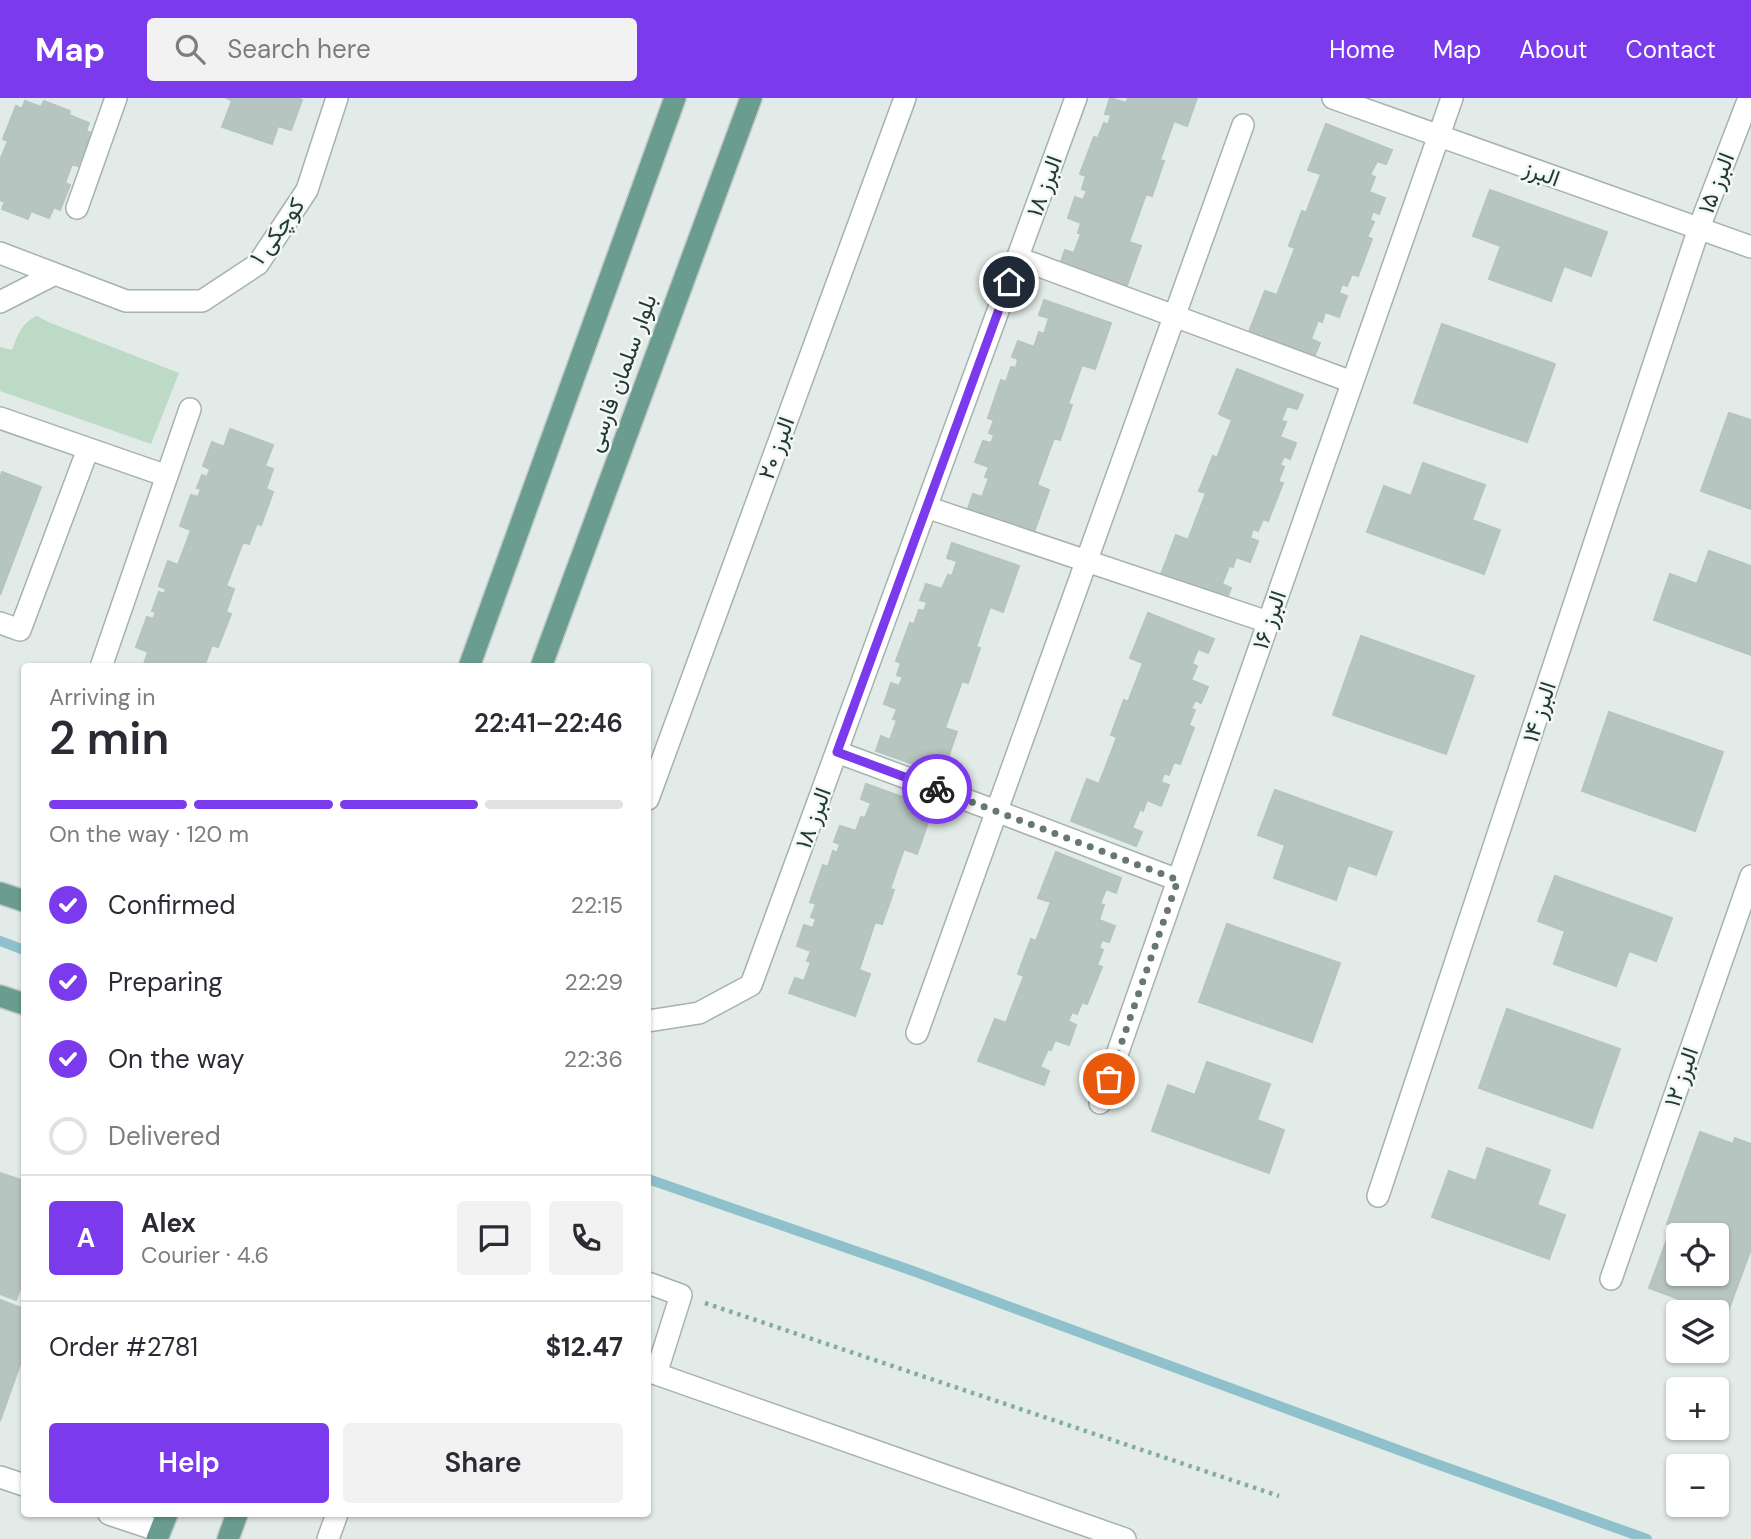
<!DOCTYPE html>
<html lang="en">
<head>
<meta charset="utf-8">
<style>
	:root { --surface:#fff; --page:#f2f2f3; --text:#2b2b33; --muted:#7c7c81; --line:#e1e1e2; --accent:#7c3aed }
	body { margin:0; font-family:"DM Sans",Vazirmatn,sans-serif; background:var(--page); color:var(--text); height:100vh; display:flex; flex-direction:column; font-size:26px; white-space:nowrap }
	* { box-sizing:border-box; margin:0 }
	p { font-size:23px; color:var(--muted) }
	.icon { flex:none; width:38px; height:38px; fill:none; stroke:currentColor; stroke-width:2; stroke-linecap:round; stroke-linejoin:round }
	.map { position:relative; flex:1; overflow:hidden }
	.sheet { position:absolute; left:21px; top:565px; width:630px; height:854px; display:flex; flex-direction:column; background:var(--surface); border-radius:7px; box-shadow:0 2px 5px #0004 }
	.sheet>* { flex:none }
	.buttons { position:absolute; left:1666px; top:1125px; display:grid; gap:14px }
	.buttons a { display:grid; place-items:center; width:63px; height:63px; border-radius:7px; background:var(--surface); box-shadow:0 2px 5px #0004; font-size:35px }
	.pin { position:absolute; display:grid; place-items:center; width:60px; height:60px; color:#fff; margin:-30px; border:4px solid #fff; border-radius:50%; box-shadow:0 2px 7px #0007 }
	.courier { position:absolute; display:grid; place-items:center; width:70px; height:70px; margin:-35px; border:5px solid #7c3aed; border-radius:50%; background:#fff; color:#222; box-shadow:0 2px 9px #0007 }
	.headline em { font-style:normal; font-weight:600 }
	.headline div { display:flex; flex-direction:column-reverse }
	.headline { display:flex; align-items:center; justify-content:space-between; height:119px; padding:0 28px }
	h1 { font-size:46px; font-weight:600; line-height:52px }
	.bar { display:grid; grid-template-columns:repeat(4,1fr); gap:10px 7px; align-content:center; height:84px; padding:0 28px }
	.bar i { height:9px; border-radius:5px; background:var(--line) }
	.bar .current { background:var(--accent) }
	.bar p { grid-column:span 4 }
	.line { display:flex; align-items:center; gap:18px; padding:0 28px; border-top:2px solid var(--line) }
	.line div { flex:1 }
	.round { display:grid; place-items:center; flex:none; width:74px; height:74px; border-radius:7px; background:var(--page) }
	ol { padding:0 28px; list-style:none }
	li { display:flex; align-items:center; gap:21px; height:77px }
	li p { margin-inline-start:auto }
	li .icon { padding:7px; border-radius:50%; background:var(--accent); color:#fff; stroke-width:4 }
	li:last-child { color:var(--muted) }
	li i { width:38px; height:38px; border:4px solid var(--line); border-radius:50% }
	.action { display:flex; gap:14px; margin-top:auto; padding:14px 28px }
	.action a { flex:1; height:80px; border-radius:7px; background:var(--accent); color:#fff; font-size:28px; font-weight:600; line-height:80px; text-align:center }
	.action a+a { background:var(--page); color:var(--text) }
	header { display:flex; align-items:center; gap:42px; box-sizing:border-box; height:98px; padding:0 35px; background:var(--accent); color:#fff }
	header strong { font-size:33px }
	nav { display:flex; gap:38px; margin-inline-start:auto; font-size:24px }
	.search { width:490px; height:63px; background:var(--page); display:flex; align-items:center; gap:18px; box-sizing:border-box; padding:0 24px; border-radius:7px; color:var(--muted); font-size:26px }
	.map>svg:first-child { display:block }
	.green { fill:#bcdac5 }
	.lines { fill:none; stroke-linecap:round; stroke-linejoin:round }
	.stream { stroke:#8ec1cc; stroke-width:10 }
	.building { fill:#b7c5c0; stroke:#b5c4be; stroke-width:2; fill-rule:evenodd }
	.minor-casing { stroke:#a5b2ae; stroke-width:24 }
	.major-casing { stroke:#c1c8c6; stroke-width:24 }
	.path { stroke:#84aca0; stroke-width:4.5; stroke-dasharray:3.5 5; stroke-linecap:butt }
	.minor { stroke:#fff; stroke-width:21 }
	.major { stroke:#6a9d90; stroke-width:21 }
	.done { stroke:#667873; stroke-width:7; stroke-dasharray:0 12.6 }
	.route { stroke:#7c3aed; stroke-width:9 }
	.labels { text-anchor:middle; stroke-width:5; stroke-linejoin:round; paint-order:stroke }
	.street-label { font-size:23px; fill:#233a34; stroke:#f2f8f5 }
</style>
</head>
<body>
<header>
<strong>Map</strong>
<div class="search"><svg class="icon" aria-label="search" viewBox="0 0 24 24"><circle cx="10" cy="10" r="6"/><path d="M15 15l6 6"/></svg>Search here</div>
<nav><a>Home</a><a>Map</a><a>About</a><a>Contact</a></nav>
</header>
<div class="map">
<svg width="1751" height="1441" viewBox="0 0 1751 1441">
	<rect width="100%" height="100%" fill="#e2ebe7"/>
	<path class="green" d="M37,218L48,224L179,275L151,346L0,293V249L12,252C18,237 21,225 37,218Z"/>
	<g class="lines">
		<path class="stream" d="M0,843L24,852
			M648,1081L913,1173L1431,1364L1647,1441"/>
	</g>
	<path class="building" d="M227,0H297L302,2L291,32L278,28L272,46L222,29L232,3Z
		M1110,0L1126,5L1128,0H1197L1187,28L1174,23L1160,62L1164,63L1152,98L1146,96L1129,144L1141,148L1126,190L1060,167L1065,152L1074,155L1081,136L1078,135L1081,125L1068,120L1075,99L1083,102L1087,93L1082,91L1086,78L1080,76L1094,39L1098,40L1104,25L1108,27L1111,17L1105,16Z
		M25,3L41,9L44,3L70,13L69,17L89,25L86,33L91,35L78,68L72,66L65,85L70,87L60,112L54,109L49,120L31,113L28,121L2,111L5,104L0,102V60H1L8,43L3,41L16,8L22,11Z
		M1326,26L1392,52L1386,66L1377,63L1370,77L1375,79L1369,94L1385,100L1379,116L1373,113L1370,122L1374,124L1367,139L1372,141L1358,178L1352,176L1347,188L1342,186L1339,195L1347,198L1339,219L1325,214L1322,224L1318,222L1311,241L1320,245L1314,259L1249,234L1265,193L1277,197L1295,150L1289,148L1302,113L1306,115L1321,76L1308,72Z
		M1490,92L1607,134L1591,178L1564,168L1551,203L1489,181L1501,148L1473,138Z
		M1044,202L1111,225L1095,271L1082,267L1068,306L1072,307L1060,342L1054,340L1037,387L1049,392L1034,434L968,411L973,396L982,399L989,380L985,379L989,369L975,364L983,343L991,345L994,337L989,335L994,322L988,320L1001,282L1006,284L1011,269L1016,270L1018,261L1012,259L1018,243L1034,249L1039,234L1044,236L1049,220L1039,217Z
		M1442,226L1555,266L1527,344L1414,305Z
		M1237,271L1303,297L1297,311L1287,308L1281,323L1286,324L1280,339L1296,345L1290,361L1284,358L1280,367L1284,369L1278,384L1283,385L1268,423L1263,421L1258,433L1253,431L1250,440L1258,443L1250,464L1236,459L1233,469L1229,468L1222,486L1231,490L1225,505L1160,479L1176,437L1188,442L1206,395L1199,393L1213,358L1217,360L1232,322L1219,316Z
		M1729,315L1751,322V411L1701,393Z
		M230,331L273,347L265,368L273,371L266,391L273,394L261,427L257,425L249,446L243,444L226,488L234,491L226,514L231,516L218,549L212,547L205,566L200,565L199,569H143L148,554L136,549L147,519L153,521L156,514L152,513L159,494L164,496L166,491L159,488L168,463L178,467L191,432L180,428L191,397L198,399L201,391L197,390L202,377L207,379L210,371L203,368L212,344L224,349Z
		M1423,365L1485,387L1472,422L1500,432L1484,476L1367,434L1384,388L1411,398Z
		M2,374L41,389L0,497V381Z
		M952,445L1019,468L1003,514L990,509L976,549L980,550L968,585L962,583L945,630L957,634L942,676L876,653L881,638L890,642L897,622L893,621L897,611L884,606L891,585L899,588L903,579L897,577L901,565L896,563L910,525L914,526L919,512L924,513L927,504L920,502L926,486L942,491L948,477L952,478L957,463L947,460Z
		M1709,453L1751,468V557L1654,522L1670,476L1697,486Z
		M1148,515L1214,541L1208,555L1198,551L1192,566L1197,568L1191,582L1208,589L1201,605L1195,602L1191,611L1195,612L1189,627L1194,630L1180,666L1174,664L1169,677L1164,675L1161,684L1169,687L1161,708L1147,702L1143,713L1140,711L1132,730L1142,734L1136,748L1071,723L1087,681L1099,686L1117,639L1111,637L1124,602L1128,604L1143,565L1130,560Z
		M1361,538L1474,578L1446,656L1333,617Z
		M1609,614L1723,654L1695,733L1582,693Z
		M866,686L933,710L917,756L904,751L890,791L894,792L882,826L875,824L859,872L870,876L855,918L789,895L795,880L804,883L811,864L807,863L811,853L797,848L804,827L813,830L816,821L811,819L816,806L810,804L823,767L828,769L833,753L837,755L840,746L834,744L840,728L856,733L861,719L865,720L871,705L861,701Z
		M1275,692L1392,734L1376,777L1348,767L1336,802L1274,780L1285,747L1258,737Z
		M1056,754L1121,780L1116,795L1106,791L1100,806L1104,807L1099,822L1115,828L1109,844L1102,842L1099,850L1103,852L1097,867L1102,869L1087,906L1082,904L1077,916L1072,914L1068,923L1076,927L1069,947L1055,942L1051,952L1048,951L1040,969L1049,973L1044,987L978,963L995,921L1006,925L1024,878L1018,876L1031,841L1036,843L1051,804L1038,800Z
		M1555,778L1672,820L1656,863L1629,853L1616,888L1554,866L1565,833L1538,823Z
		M1227,826L1340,865L1312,944L1199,904Z
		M1507,911L1620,951L1592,1030L1479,990Z
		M1207,964L1270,986L1257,1022L1284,1032L1269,1075L1152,1033L1168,987L1195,997Z
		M1700,1034L1733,1046L1735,1040L1751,1046V1151L1724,1224L1717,1222V1214H1697L1677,1207L1679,1201L1649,1190L1672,1128L1667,1126ZM1678,1138H1717V1176H1678Z
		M1487,1050L1550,1072L1537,1107L1565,1117L1549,1161L1432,1119L1449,1073L1476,1083Z
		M0,1075L24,1083V1179L16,1202L0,1196Z
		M0,1202L24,1211V1255L0,1323Z"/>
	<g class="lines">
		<defs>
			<path id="minor" d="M1333,0L1751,149
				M77,110L116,0
				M0,155L126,203H202L258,166L307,92L337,0
				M1018,160L1352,284
				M0,204L55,176
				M0,320L167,378
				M926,409L1268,524
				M0,525L20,532L88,351
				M101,569L190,311
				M837,654L996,713L1178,782
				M648,701L905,0
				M648,923L699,915L751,887L1076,0
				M917,935L1243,27
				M1100,1005L1452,0
				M1378,1098L1699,130L1749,0
				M1611,1181L1751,778
				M648,1185L681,1197L656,1276
				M648,1273L1125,1441
				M0,1379L24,1387
				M109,1416L160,1433
				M328,1441L337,1416"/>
			<path id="major" d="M469,569L675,0
				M541,569L751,0
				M0,795L24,803
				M0,898L24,906
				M157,1441L167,1416
				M228,1441L237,1416"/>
		</defs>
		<use href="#minor" class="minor-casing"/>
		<use href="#major" class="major-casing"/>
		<path class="path" d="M705,1205L1279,1398"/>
		<use href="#minor" class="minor"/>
		<use href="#major" class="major"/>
	</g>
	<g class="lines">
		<path class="done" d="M937,691L1178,782L1109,981"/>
		<path class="route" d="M937,691L837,654L1009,184"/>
	</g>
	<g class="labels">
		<g class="street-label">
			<text transform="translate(1542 75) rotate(20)" y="8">البرز</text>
			<text transform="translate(1716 85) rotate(-69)" y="8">البرز ۱۵</text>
			<text transform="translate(1044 88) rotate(-70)" y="8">البرز ۱۸</text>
			<text transform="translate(277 133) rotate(-54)" y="8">کوچکی ۱</text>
			<text transform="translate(621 275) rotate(-70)" y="8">بلوار سلمان فارسی</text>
			<text transform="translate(776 350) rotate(-70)" y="8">البرز ۲۰</text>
			<text transform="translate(1269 522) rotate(-71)" y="8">البرز ۱۶</text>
			<text transform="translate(1539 614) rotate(-72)" y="8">البرز ۱۴</text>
			<text transform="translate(813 720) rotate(-70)" y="8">البرز ۱۸</text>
			<text transform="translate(1681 979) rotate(-71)" y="8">البرز ۱۲</text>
		</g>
	</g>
</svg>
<div class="buttons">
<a><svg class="icon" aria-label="locate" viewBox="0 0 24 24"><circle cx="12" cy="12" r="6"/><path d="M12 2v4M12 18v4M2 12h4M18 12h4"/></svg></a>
<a><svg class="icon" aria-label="layers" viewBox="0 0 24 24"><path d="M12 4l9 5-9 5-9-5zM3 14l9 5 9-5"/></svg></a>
<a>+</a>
<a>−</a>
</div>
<div class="pin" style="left:1109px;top:981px;background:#ea580c"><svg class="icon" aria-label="bag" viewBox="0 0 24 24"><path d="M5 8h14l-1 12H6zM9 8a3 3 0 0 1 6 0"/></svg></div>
<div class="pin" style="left:1009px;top:184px;background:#1f2937"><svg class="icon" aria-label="home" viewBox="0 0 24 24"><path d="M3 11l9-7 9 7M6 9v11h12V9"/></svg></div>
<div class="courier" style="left:937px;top:691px"><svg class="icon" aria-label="bike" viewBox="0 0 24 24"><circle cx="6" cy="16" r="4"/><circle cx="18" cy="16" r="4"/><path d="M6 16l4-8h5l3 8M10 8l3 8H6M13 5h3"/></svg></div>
<section class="sheet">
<div class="headline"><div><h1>2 min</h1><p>Arriving in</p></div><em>22:41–22:46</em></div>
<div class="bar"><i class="current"></i><i class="current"></i><i class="current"></i><i></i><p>On the way · 120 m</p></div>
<ol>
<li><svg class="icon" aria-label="check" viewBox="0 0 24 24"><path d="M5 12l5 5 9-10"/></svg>Confirmed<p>22:15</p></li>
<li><svg class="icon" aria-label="check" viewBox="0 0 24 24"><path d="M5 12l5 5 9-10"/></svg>Preparing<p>22:29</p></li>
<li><svg class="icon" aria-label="check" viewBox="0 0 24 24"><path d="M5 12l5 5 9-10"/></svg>On the way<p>22:36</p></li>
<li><i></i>Delivered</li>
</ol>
<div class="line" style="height:126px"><b class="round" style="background:var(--accent);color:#fff">A</b><div><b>Alex</b><p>Courier · 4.6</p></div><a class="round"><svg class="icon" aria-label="chat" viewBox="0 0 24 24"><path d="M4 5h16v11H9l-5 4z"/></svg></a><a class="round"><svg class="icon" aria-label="phone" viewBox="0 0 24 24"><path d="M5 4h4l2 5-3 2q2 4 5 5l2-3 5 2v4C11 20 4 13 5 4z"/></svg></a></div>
<div class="line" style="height:91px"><div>Order #2781</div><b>$12.47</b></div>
<div class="action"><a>Help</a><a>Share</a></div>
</section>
</div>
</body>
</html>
